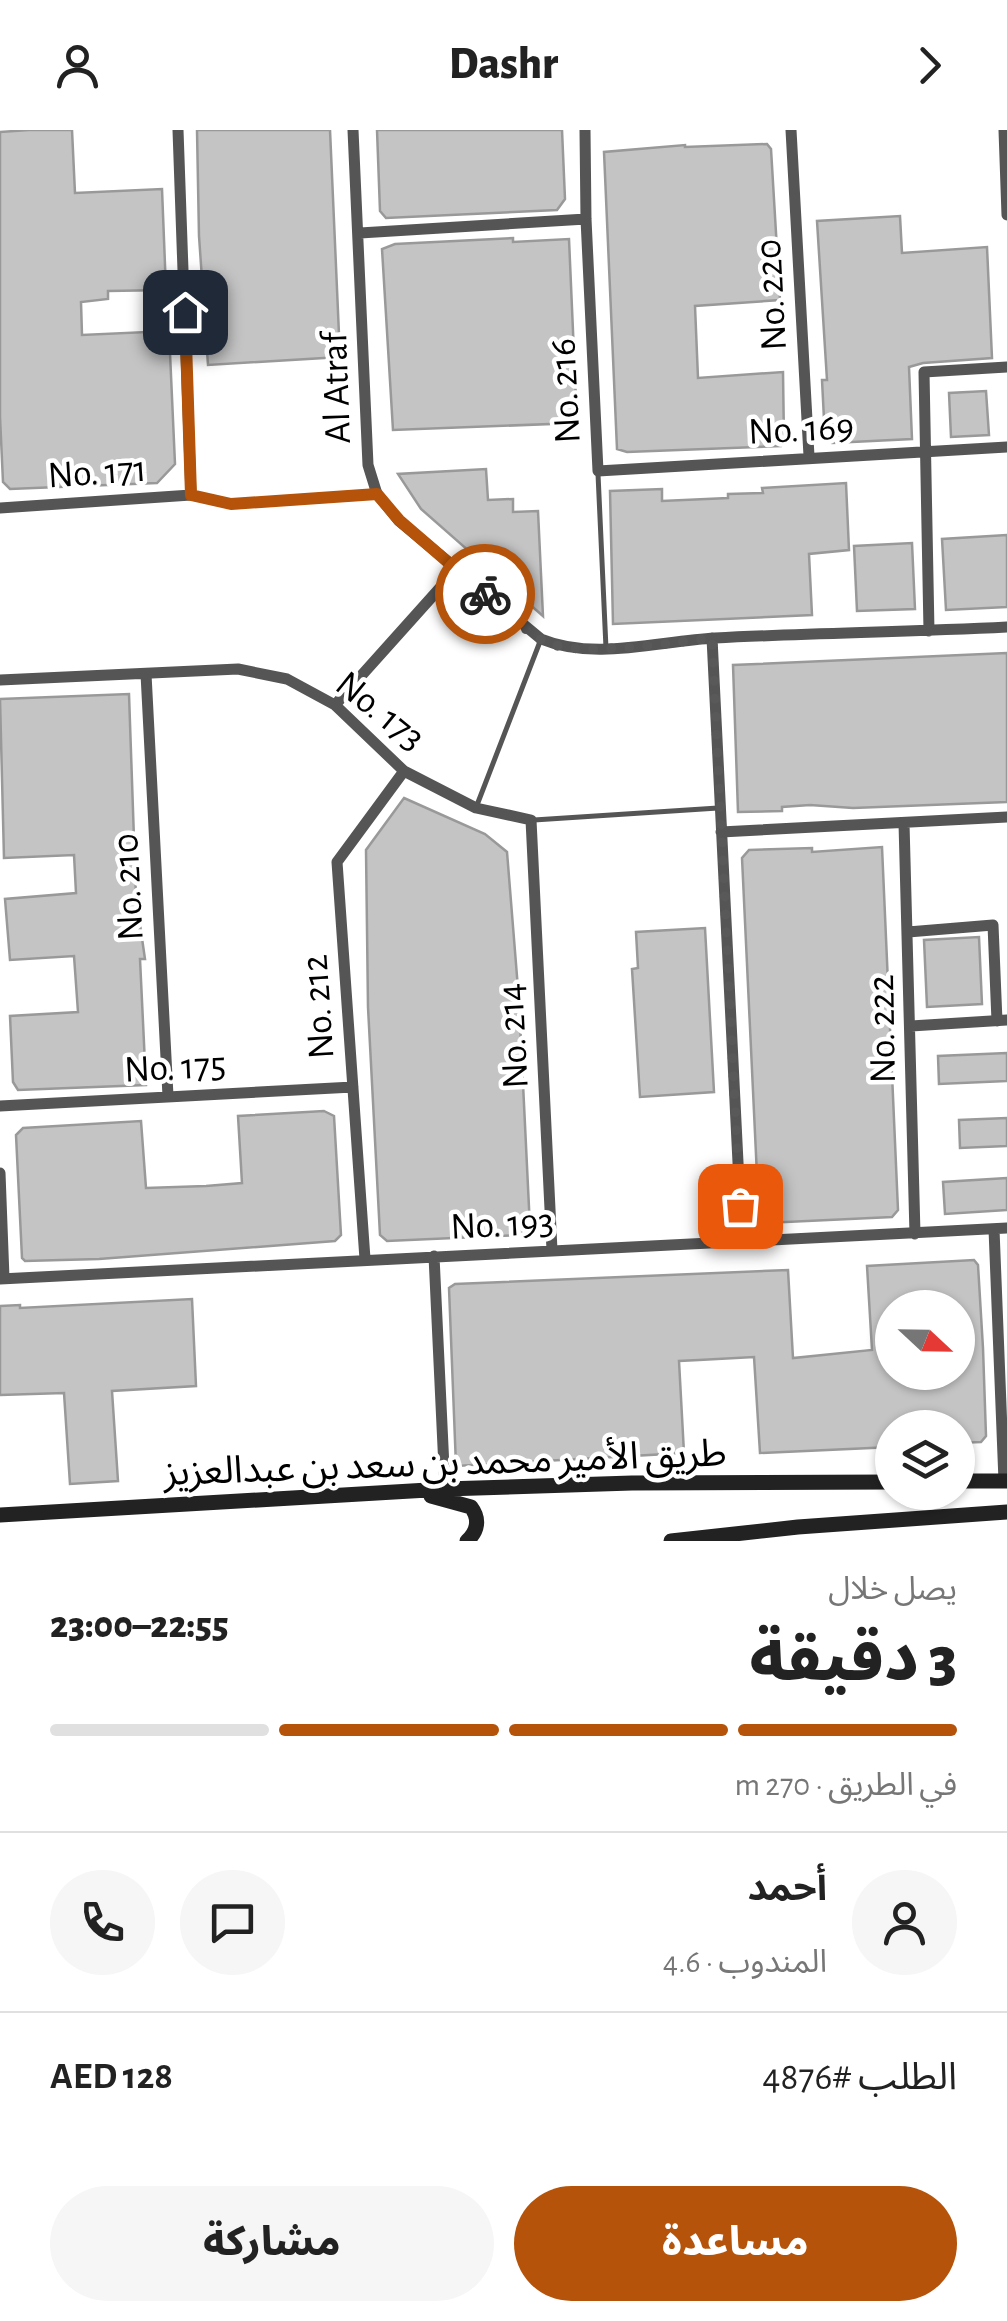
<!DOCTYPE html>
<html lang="ar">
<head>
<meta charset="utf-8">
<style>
	:root { --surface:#fff; --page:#f6f6f6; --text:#222; --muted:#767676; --line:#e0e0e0; --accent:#b45309 }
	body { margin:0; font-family:"Alegreya Sans","Noto Sans Arabic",sans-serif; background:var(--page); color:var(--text); direction:rtl; height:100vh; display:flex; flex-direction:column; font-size:38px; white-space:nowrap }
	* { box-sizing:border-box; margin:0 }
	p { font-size:32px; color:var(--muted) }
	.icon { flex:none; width:55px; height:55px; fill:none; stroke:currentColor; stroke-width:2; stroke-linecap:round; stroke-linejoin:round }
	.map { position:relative; height:1411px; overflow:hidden; direction:ltr }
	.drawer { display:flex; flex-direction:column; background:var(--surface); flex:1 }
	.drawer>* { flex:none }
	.needle { width:65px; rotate:112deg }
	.controls { position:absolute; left:875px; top:1160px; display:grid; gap:20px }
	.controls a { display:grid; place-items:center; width:100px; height:100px; border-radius:50%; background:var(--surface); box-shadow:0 2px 8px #0004; font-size:50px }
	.pin { position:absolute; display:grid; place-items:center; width:85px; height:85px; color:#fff; margin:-42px; border-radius:20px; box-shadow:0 5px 15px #0006 }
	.courier { position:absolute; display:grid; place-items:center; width:100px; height:100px; margin:-50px; border:8px solid #b45309; border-radius:50%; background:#fff; color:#222; box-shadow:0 2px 12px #0007 }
	.head em { font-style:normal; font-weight:800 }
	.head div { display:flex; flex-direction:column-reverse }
	.head { display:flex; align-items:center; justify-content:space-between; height:170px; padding:0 50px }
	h1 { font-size:65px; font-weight:800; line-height:75px }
	.bar { display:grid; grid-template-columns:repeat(4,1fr); gap:15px 10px; align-content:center; height:120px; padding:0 50px }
	.bar i { height:12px; border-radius:8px; background:var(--line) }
	.bar .on { background:var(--accent) }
	.bar p { grid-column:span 4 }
	.line { display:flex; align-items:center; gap:25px; padding:0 50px; border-top:2px solid var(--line) }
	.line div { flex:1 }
	.round { display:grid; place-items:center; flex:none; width:105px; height:105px; border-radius:52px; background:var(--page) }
	.button { display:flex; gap:20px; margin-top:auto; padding:20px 50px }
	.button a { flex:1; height:115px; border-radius:60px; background:var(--accent); color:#fff; font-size:40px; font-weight:800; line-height:115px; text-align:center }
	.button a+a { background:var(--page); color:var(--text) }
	header { display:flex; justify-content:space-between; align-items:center; height:130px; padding:0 50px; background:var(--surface); font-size:45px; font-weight:800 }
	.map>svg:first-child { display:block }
	.building { fill:#c4c4c4; stroke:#999; stroke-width:2.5; fill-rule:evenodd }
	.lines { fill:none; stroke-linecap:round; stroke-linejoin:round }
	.service { stroke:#555; stroke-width:5 }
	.minor { stroke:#555; stroke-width:11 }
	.secondary { stroke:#222; stroke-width:15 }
	.done { stroke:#595959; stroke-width:10; stroke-dasharray:0 18 }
	.route { stroke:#b45309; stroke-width:12 }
	.labels { text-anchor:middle; stroke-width:9; stroke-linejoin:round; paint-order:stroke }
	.street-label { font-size:38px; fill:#000; stroke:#fff }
</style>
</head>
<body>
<header><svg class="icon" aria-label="forward" viewBox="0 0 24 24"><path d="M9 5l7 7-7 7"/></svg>Dashr<svg class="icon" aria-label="person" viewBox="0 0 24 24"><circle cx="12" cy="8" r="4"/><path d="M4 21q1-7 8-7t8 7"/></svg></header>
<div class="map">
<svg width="1007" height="1411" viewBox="0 0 1007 1411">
	<rect width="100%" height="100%" fill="#fff"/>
	<path class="building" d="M29,0H72L75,63L162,59L166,160L108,161V169L81,172L82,205L169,201L175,334L157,353L10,359L3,352L0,287V2Z
		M197,0H330L340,227L208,235L199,106Z
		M377,0H562L565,69L557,80L386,88L380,81Z
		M767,14L771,19L780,170L695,176L698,248L783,242L784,311L781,316L627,322L617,319L604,22L685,15V17Z
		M900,86L902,123L987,117L992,228L923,233L909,237L912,309L832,313L825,309L822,250H827L817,91Z
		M513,108V112L569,109L577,293L393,300L382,119L395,114Z
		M986,261L989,305L951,307L949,263Z
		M486,339L488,370L513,369V382L538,381L543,486L421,379L398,344Z
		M846,353L849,420L809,424L812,485L613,494L610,361L662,359V371L728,368V364L763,363L762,358Z
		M1007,405V477L946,480L942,409Z
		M912,413L915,479L857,481L854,416Z
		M1007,523V672L853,678L810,675L782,677V681L738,682L733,535Z
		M129,564L136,767L145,829H140L146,955L18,960L13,952L10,886L78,882L74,826L10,830L5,769L76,763L74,725L4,728L0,569Z
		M404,668L485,704L507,722L519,871L530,1098L523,1105L387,1111L380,1105L368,877L366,720Z
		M882,717L898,1080L892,1087L765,1093L759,1088L742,728L749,720L812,718V722Z
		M705,798L714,962L640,967L632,839L638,838L636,802Z
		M979,807L982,874L927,877L924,810Z
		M1007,923V951L939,954L938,926Z
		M324,981L334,986L341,1105L335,1111L99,1129L25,1131L22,1128L16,1005L23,998L141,991L146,1058L206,1056L242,1053L238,986Z
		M1007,988V1016L960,1018L959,990Z
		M1007,1048V1080L945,1084L943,1052Z
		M974,1130L978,1135L983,1218L986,1306L981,1312L958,1313V1298H892V1317L760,1323L754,1227L699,1230L679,1231L684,1323L456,1336L449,1158L455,1154L788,1140L793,1228L872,1220L867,1136ZM892,1178H958V1242H892Z
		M192,1169L196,1256L112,1261L118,1351L70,1354L64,1263L0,1265V1176L20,1175V1178Z"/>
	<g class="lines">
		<path class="service" d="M598,344L606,518
			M191,365L231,374L374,364
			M477,675L541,509
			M534,690L718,678"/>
		<path class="minor" d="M353,0L368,335L377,364L399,391L541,509C594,531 659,511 715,508C812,503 910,502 1007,497
			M585,0L586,89L598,341L1007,317
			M791,0L809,326
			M1004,0L1007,85
			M360,103L586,89
			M0,378L191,365L178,0
			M929,501L924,242L1007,237
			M712,508L742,1113
			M146,544L168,966
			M0,550L238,539L287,549L335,575L404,641L476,678L531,690L552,1120
			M335,575L456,440
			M904,693L915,1104
			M721,702L1007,687
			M908,802L993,795L997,891
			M911,896L1007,890
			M0,976L353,957
			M0,1043L4,1148
			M994,1099L1004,1351
			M434,1126L445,1359
			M365,1129L337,732L404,641
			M0,1149L1007,1098"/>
		<path class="secondary" d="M958,1351H1007
			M431,1366L471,1377C480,1389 478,1401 467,1411
			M0,1385L445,1359L632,1353L892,1352
			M671,1411L798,1397L1007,1382"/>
	</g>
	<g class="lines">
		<path class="done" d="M485,464C503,479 521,497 540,509C574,530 671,512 712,508L740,1076"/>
		<path class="route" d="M185,182L191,365L231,374L377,364L399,390L485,464"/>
	</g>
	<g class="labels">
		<g class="street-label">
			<text transform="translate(770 165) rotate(-93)" y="13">No. 220</text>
			<text transform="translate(335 258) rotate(-92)" y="13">Al Atraf</text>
			<text transform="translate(564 261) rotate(-93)" y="13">No. 216</text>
			<text transform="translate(801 298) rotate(-3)" y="13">No. 169</text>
			<text transform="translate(97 341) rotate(-4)" y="13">No. 171</text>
			<text transform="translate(381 580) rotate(39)" y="13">No. 173</text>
			<text transform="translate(127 757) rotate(-93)" y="13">No. 210</text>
			<text transform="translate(317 877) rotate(-94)" y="13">No. 212</text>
			<text transform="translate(881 899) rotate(-91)" y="13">No. 222</text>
			<text transform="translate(512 906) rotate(-93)" y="13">No. 214</text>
			<text transform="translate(175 936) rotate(-3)" y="13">No. 175</text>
			<text transform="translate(502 1093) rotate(-3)" y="13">No. 193</text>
			<text transform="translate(445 1332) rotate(-2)" y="13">طريق الأمير محمد بن سعد بن عبدالعزيز</text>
		</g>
	</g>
</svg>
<div class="controls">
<a><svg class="needle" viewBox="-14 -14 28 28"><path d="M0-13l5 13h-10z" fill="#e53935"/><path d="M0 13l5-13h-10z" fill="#767676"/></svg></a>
<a><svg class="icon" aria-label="layers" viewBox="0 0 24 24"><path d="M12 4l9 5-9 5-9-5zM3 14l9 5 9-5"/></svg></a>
</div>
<div class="pin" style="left:740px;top:1076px;background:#ea580c"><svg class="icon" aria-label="bag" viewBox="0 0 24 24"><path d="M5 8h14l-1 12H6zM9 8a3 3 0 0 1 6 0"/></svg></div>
<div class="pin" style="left:185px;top:182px;background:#1f2937"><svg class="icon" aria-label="home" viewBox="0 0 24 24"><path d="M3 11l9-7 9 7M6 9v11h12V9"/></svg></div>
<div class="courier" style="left:485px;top:464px"><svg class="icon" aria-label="bike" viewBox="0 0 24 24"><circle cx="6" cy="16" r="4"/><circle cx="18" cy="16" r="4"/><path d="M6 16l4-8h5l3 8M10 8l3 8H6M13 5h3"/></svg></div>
</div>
<section class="drawer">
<div class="head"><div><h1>3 دقيقة</h1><p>يصل خلال</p></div><em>22:55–23:00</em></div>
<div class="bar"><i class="on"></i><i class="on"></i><i class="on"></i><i></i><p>في الطريق · 270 m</p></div>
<div class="line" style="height:180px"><a class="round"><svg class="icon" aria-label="person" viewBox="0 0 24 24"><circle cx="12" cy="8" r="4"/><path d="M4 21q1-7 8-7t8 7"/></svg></a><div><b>أحمد</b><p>المندوب · 4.6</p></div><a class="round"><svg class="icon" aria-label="chat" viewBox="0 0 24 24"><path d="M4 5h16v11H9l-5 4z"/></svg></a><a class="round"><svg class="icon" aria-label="phone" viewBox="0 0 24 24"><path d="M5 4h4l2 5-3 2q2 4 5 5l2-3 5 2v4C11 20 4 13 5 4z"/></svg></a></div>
<div class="line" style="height:130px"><div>الطلب #4876</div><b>AED 128</b></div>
<div class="button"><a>مساعدة</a><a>مشاركة</a></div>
</section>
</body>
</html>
